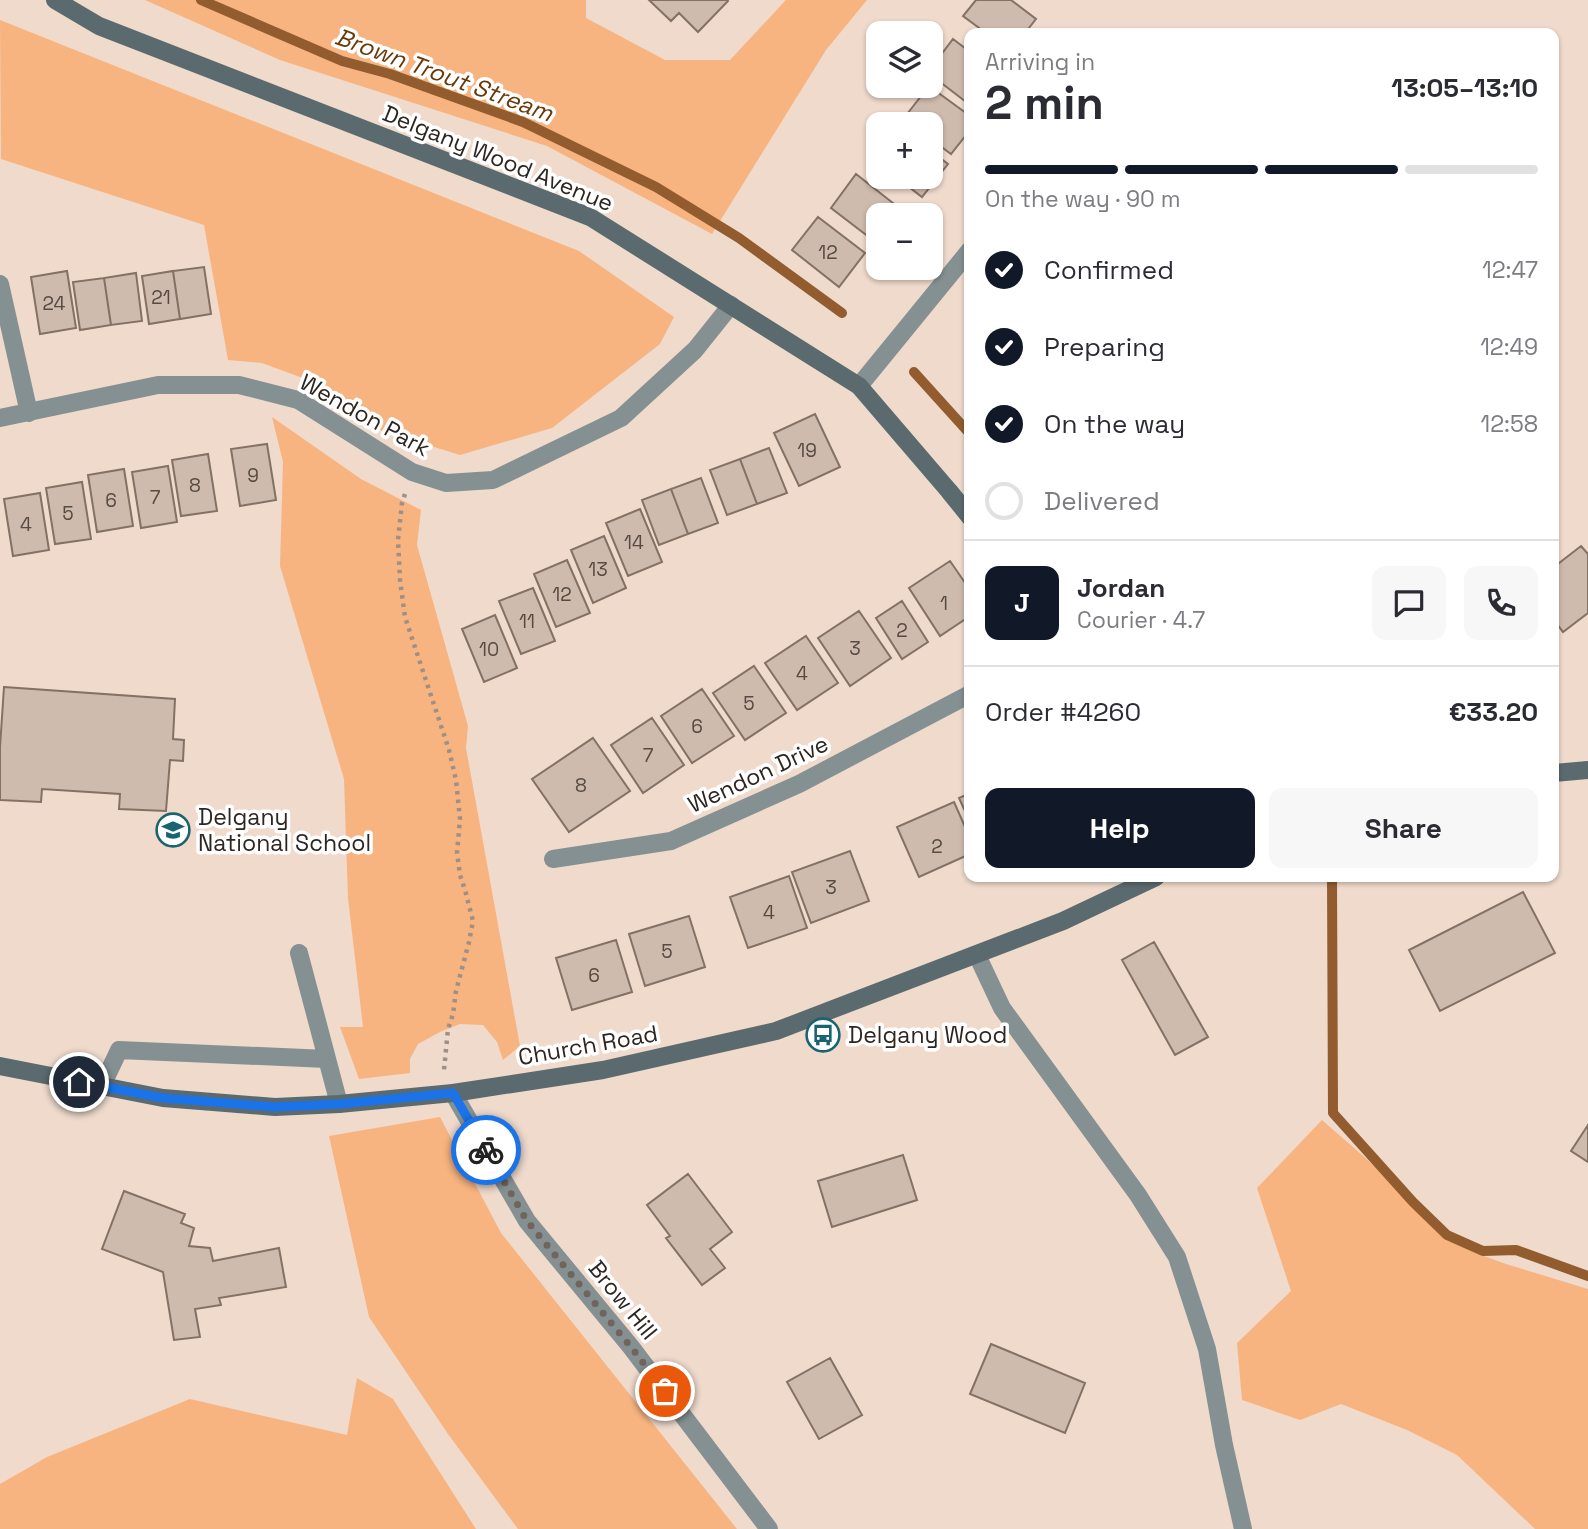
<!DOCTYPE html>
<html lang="en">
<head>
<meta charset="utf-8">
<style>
	:root { --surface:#fff; --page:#f7f7f7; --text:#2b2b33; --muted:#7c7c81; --line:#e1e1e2; --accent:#111827 }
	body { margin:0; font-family:"Space Grotesk",sans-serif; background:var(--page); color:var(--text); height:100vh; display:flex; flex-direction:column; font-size:26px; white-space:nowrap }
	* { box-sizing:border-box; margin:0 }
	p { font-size:23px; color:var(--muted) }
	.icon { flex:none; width:38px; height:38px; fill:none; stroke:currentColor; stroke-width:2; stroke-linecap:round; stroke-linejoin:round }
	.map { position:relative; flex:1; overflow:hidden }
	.drawer { position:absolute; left:964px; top:28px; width:595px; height:854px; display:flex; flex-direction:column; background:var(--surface); border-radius:14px; box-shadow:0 2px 5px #0004 }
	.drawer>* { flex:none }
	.fabs { position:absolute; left:866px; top:21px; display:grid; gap:14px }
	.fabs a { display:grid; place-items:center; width:77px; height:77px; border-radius:14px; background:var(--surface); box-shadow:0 2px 5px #0004; font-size:35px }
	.pin { position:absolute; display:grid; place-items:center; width:60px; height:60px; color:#fff; margin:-30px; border:4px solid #fff; border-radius:50%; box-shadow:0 2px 7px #0007 }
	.courier { position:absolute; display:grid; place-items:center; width:70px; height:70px; margin:-35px; border:5px solid #1a73e8; border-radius:50%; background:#fff; color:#222; box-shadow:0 2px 9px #0007 }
	.headline em { font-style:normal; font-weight:700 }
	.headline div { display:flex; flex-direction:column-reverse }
	.headline { display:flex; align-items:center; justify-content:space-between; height:119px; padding:0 21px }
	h1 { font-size:46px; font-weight:700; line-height:52px }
	.bar { display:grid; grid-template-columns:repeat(4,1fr); gap:10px 7px; align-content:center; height:84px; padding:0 21px }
	.bar i { height:9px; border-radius:5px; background:var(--line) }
	.bar .active { background:var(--accent) }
	.bar p { grid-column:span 4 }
	.line { display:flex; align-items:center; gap:18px; padding:0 21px; border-top:2px solid var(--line) }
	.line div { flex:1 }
	.round { display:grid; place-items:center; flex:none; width:74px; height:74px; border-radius:14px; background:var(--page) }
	ol { padding:0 21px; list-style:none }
	li { display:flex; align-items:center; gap:21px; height:77px }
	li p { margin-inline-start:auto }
	li .icon { padding:7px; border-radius:50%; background:var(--accent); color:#fff; stroke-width:4 }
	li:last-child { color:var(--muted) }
	li i { width:38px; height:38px; border:4px solid var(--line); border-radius:50% }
	.cta { display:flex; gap:14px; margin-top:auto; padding:14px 21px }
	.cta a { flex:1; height:80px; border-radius:14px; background:var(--accent); color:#fff; font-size:28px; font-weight:700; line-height:80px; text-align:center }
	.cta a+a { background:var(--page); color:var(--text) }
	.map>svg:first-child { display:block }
	.green { fill:#f8b480 }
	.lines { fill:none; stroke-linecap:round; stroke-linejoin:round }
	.stream { stroke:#925c2f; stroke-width:10 }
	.building { fill:#cfbbad; stroke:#837164; stroke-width:2 }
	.path { stroke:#9f8f85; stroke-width:4.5; stroke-dasharray:3.5 5; stroke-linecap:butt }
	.lane { stroke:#859093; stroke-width:18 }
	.street { stroke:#859093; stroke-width:18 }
	.secondary { stroke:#5a6a6e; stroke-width:18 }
	.done { stroke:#71645c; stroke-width:7; stroke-dasharray:0 12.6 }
	.route { stroke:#1a73e8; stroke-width:9 }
	.labels { text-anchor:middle; stroke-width:7; stroke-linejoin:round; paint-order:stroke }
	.number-label { font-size:19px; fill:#564a43 }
	.street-label { font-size:23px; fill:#2d2520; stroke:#fff }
	.poi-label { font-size:23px; fill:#2d2520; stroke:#fff; text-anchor:start }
	.water-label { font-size:24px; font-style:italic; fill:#6a3908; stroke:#fff }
</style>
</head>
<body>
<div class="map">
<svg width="1588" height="1529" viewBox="0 0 1588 1529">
	<rect width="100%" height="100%" fill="#efdacc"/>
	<path class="green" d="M145,0H586V18L665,60H730L786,0H867L826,50L712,234L547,146L280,60Z
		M0,20L579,251L674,317L660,344L552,428L460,455L382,431L308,380L262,363L228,360L204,225L1,159Z
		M272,417L361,479L421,510L417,545L468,726L466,748L520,1046L503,1060L497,1042L483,1025L460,1024L440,1032L418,1044L410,1059V1073L359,1079L340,1027H363L348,898L344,779L280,566L283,462Z
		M440,1117L501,1233L737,1529H518L448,1434L369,1317L329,1136Z
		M1322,1120L1473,1252L1506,1264L1588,1289V1529H1535L1457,1455L1407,1430L1341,1404L1300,1420L1242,1400L1237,1343L1291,1291L1257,1188Z
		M357,1378L393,1399L476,1529H0V1484L47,1457L190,1399L347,1435Z"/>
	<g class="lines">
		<path class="stream" d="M201,0L342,61L390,74L523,122L656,187L739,238L842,313
			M914,372L970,434
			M1332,877L1333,1113L1413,1202L1447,1235L1483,1251L1516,1250L1588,1276"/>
	</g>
	<path class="building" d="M649,0H727L728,1L698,32L679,13L671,21Z
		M976,0H1011L1036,19L1025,33H986L963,16Z
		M953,39L970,52V105L931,75V68Z
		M929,86L970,116V130L951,154L931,139V124H912L904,118Z
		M931,151L948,164L922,197L896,177H931Z
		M856,174L903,211L900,215H878V244L831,208Z
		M818,217L865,253L839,287L792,250Z
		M204,267L211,314L180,319L173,271Z
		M67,271L76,328L40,334L31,277Z
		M173,271L180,319L149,324L142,276Z
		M136,273L142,321L111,325L104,278Z
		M104,278L111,325L80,330L73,282Z
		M815,414L840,467L799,486L774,433Z
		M267,444L276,500L240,506L231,449Z
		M769,448L787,493L757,504L740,459Z
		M208,454L217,511L181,516L172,460Z
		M740,459L757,504L727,515L710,470Z
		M168,466L177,522L141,528L132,472Z
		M124,469L133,526L97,532L88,475Z
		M701,478L718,523L688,534L671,489Z
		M82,482L91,539L55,544L46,488Z
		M671,489L688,534L659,545L642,500Z
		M40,493L49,550L13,556L4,499Z
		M640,509L662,562L628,576L606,523Z
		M604,536L626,588L593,603L571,550Z
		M1581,546L1588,554V613L1563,632L1554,620V567Z
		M567,560L590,613L556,627L534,574Z
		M950,561L970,590V616L940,636L909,588Z
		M533,588L555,641L521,654L499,601Z
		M902,601L928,642L902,659L876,618Z
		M859,611L891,658L850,686L818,638Z
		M495,615L517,668L484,682L462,629Z
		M806,636L838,683L797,710L765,663Z
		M754,666L786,713L745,740L713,693Z
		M4,687L175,699L173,739L184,740L183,761L170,760L166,811L119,809L120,794L42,789L41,802L0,800V747Z
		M702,689L734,736L692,763L661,716Z
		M652,718L684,765L643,793L611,745Z
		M593,738L630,791L569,832L532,779Z
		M970,793V822L959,798Z
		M954,802L970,838V854L919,877L897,827Z
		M850,851L869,901L811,923L792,872Z
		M789,876L807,928L748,948L730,897Z
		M1523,892L1555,953L1440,1011L1409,950Z
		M689,916L705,967L645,986L629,934Z
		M616,940L632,992L572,1010L556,958Z
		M1154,942L1208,1037L1175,1055L1122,960Z
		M1588,1125V1162L1571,1151Z
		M903,1155L917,1200L832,1227L818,1181Z
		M688,1174L732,1232L710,1249L725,1268L702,1285L666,1238L670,1236L647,1205Z
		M124,1191L185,1214L181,1223L194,1228L189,1246L210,1248L213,1261L279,1248L286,1287L219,1298L221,1305L195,1309L200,1337L174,1340L163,1272L102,1249Z
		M991,1344L1085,1383L1065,1433L970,1394Z
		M830,1358L862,1415L819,1439L787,1382Z"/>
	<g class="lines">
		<path class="path" d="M405,494L402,503L398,540L400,580L405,617L449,750L456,780L460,819L457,853L460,875L465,890L473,921L469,942L456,991L453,1014L448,1029L444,1070"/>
		<path class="lane" d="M299,953L339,1104
			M102,1086L119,1050L327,1059"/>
		<path class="street" d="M0,284L29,413
			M859,386L970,250
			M0,418L158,385H239L298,400L412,472L446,483L493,480L621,418L695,350L731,305
			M553,859L671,841L799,784L970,694
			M977,955L1002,1008L1138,1195L1177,1257L1207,1349L1224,1445L1243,1529
			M453,1093L527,1221L631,1347L769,1529"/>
		<path class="secondary" d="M55,0L99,26L590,217L859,386L949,491L970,517
			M1554,773L1588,770
			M0,1066L163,1098L275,1107L339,1104L453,1093L603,1070L776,1031L1063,921L1156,877"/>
	</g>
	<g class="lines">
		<path class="done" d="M486,1150L527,1221L631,1347L665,1391"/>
		<path class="route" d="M79,1082L163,1098L275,1107L339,1104L453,1093L486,1150"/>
	</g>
	<defs>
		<symbol id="school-ring" viewBox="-11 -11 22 22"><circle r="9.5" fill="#fff" stroke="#1a6371" stroke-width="1.5"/><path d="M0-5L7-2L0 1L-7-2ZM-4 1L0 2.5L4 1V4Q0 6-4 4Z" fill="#1a6371"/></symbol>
		<symbol id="bus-ring" viewBox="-11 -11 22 22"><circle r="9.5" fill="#fff" stroke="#1a6371" stroke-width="1.5"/><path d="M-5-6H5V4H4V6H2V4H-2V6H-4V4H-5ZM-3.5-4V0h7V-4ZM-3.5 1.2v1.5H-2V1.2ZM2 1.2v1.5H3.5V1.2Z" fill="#1a6371"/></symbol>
	</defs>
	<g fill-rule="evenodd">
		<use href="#school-ring" x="154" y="811" width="38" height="38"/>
		<use href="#bus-ring" x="804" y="1016" width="38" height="38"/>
	</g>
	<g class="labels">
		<g class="number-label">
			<text x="828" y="259">12</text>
			<text x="161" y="304">21</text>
			<text x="54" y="310">24</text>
			<text x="807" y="457">19</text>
			<text x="253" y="482">9</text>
			<text x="195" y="492">8</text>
			<text x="155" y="504">7</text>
			<text x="111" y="507">6</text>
			<text x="68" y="520">5</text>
			<text x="26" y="531">4</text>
			<text x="634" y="549">14</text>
			<text x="598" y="576">13</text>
			<text x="562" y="601">12</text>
			<text x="944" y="610">1</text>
			<text x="527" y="628">11</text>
			<text x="902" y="637">2</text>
			<text x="855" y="655">3</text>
			<text x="489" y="656">10</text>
			<text x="802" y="680">4</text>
			<text x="749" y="710">5</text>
			<text x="697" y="733">6</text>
			<text x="648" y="762">7</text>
			<text x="581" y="792">8</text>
			<text x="937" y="853">2</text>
			<text x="831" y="894">3</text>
			<text x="769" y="919">4</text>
			<text x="667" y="958">5</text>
			<text x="594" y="982">6</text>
		</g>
		<g class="street-label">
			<text transform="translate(498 158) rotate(22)" y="8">Delgany Wood Avenue</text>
			<text transform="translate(365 415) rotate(29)" y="8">Wendon Park</text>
			<text transform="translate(758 774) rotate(-25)" y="8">Wendon Drive</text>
			<text transform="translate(588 1045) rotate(-10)" y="8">Church Road</text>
			<text transform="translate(623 1300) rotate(51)" y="8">Brow Hill</text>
		</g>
		<g class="poi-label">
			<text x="198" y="825">Delgany<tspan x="198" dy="26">National School</tspan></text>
			<text x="848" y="1043">Delgany Wood</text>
		</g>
		<g class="water-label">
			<text transform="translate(444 75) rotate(20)" y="8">Brown Trout Stream</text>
		</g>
	</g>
</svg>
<div class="fabs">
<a><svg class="icon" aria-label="layers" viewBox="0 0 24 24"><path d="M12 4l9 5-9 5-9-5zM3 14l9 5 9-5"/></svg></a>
<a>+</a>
<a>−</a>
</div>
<div class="pin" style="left:665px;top:1391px;background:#ea580c"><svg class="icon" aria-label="bag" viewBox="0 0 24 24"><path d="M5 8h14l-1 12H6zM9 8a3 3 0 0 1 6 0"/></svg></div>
<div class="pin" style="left:79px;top:1082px;background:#1f2937"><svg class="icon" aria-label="home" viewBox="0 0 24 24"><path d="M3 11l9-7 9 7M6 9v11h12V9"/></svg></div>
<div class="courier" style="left:486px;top:1150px"><svg class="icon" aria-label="bike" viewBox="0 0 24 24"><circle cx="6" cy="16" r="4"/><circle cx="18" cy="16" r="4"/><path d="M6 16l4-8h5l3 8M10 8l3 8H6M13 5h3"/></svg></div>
<section class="drawer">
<div class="headline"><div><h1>2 min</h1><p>Arriving in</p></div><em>13:05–13:10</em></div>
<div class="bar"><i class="active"></i><i class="active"></i><i class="active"></i><i></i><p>On the way · 90 m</p></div>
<ol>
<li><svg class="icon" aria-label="check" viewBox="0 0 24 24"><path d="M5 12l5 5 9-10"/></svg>Confirmed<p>12:47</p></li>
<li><svg class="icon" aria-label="check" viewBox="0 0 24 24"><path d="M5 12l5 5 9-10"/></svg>Preparing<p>12:49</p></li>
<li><svg class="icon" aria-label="check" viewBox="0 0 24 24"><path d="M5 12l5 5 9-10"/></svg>On the way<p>12:58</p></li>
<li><i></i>Delivered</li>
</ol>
<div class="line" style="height:126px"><b class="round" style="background:var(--accent);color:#fff">J</b><div><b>Jordan</b><p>Courier · 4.7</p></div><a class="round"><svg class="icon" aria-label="chat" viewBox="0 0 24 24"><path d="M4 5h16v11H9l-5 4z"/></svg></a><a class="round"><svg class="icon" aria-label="phone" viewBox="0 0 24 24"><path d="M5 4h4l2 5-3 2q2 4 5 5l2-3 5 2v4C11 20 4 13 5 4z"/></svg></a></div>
<div class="line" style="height:91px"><div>Order #4260</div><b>€33.20</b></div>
<div class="cta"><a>Help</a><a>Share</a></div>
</section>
</div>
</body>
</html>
